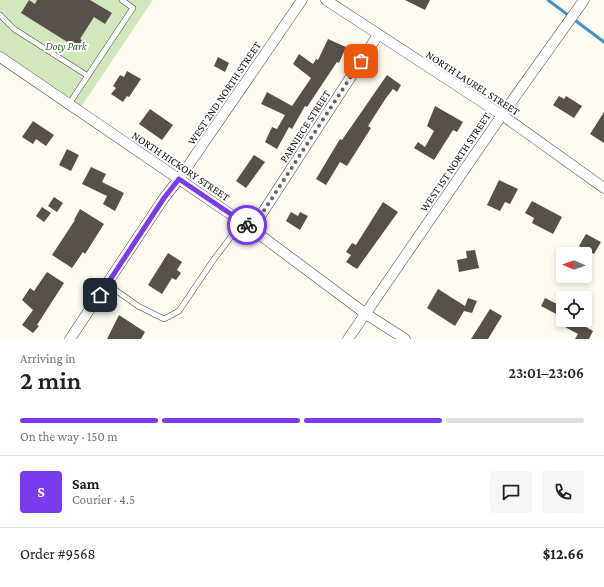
<!DOCTYPE html>
<html lang="en">
<head>
<meta charset="utf-8">
<style>
	:root { --surface:#fff; --page:#f6f6f6; --text:#222; --muted:#767676; --line:#e0e0e0; --accent:#7c3aed }
	body { margin:0; font-family:"Crimson Pro",serif; background:var(--page); color:var(--text); height:100vh; display:flex; flex-direction:column; font-size:15px; white-space:nowrap }
	* { box-sizing:border-box; margin:0 }
	p { font-size:13px; color:var(--muted) }
	.icon { flex:none; width:22px; height:22px; fill:none; stroke:currentColor; stroke-width:2; stroke-linecap:round; stroke-linejoin:round }
	.map { position:relative; height:339px; overflow:hidden }
	.sheet { display:flex; flex-direction:column; background:var(--surface); flex:1 }
	.sheet>* { flex:none }
	.needle { width:26px; rotate:272deg }
	.buttons { position:absolute; left:556px; top:247px; display:grid; gap:8px }
	.buttons a { display:grid; place-items:center; width:36px; height:36px; border-radius:4px; background:var(--surface); box-shadow:0 2px 6px #0003; font-size:20px }
	.pin { position:absolute; display:grid; place-items:center; width:34px; height:34px; color:#fff; margin:-17px; border-radius:8px; box-shadow:0 2px 6px #0006 }
	.courier { position:absolute; display:grid; place-items:center; width:40px; height:40px; margin:-20px; border:3px solid #7c3aed; border-radius:50%; background:#fff; color:#222; box-shadow:0 1px 5px #0007 }
	.head em { font-style:normal; font-weight:600 }
	.head div { display:flex; flex-direction:column-reverse }
	.head { display:flex; align-items:center; justify-content:space-between; height:68px; padding:0 20px }
	h1 { font-size:26px; font-weight:600; line-height:30px }
	.bar { display:grid; grid-template-columns:repeat(4,1fr); gap:6px 4px; align-content:center; height:48px; padding:0 20px }
	.bar i { height:5px; border-radius:3px; background:var(--line) }
	.bar .current { background:var(--accent) }
	.bar p { grid-column:span 4 }
	.line { display:flex; align-items:center; gap:10px; padding:0 20px; border-top:1px solid var(--line) }
	.line div { flex:1 }
	.round { display:grid; place-items:center; flex:none; width:42px; height:42px; border-radius:4px; background:var(--page) }
	.map>svg:first-child { display:block }
	.green { fill:#d3e7bc }
	.lines { fill:none; stroke-linecap:round; stroke-linejoin:round }
	.stream { stroke:#4392c6; stroke-width:3 }
	.building { fill:#57504b }
	.lane-casing { stroke:#424242; stroke-width:6 }
	.street-casing { stroke:#424242; stroke-width:11 }
	.lane { stroke:#fff; stroke-width:5 }
	.street { stroke:#fff; stroke-width:10 }
	.done { stroke:#63625e; stroke-width:4; stroke-dasharray:0 7.2 }
	.route { stroke:#7c3aed; stroke-width:5 }
	.labels { text-anchor:middle; stroke-width:4; stroke-linejoin:round; paint-order:stroke }
	.park-label { font-size:11px; font-style:italic; fill:#306322; stroke:#fff }
	.street-label { font-size:11px; fill:#0f0f0f; stroke:#fff }
</style>
</head>
<body>
<div class="map">
<svg width="604" height="339" viewBox="0 0 604 339">
	<rect width="100%" height="100%" fill="#fefcf1"/>
	<path class="green" d="M0,0H153L79,110L0,57Z"/>
	<g class="lines">
		<path class="stream" d="M548,0L604,42"/>
	</g>
	<path class="building" d="M29,0L35,4L37,0H90L112,13L105,24L94,17L80,39L85,42L80,50L21,13Z
		M405,0H430L425,10Z
		M328,39L346,47L339,63L337,62L307,107L305,106L292,129L289,127L277,149L265,142L272,127L277,129L285,115L261,104L267,92L292,106L311,78L293,64L299,54L313,64L316,59L318,60Z
		M218,57L229,63L225,72L214,66Z
		M127,71L141,79L129,97L127,96L123,102L111,94L116,88L113,86L120,75L124,77Z
		M387,75L401,85L397,92L393,89L386,98L368,126L371,128L347,166L340,162L326,185L316,179L340,139L342,140Z
		M559,96L564,99L566,96L582,106L574,118L553,105Z
		M435,106L463,122L457,132L453,130L434,160L414,148L418,142L425,147L434,131L427,126Z
		M150,109L173,125L162,140L139,124Z
		M604,112V143L590,134Z
		M33,121L54,135L46,146L36,139L33,144L22,137Z
		M67,149L79,155L71,171L59,165Z
		M254,155L265,162L246,188L236,181Z
		M91,167L106,174L102,182L124,193L115,211L103,204L107,196L82,184Z
		M499,180L518,189L510,204L505,202L500,211L487,205Z
		M54,197L63,203L57,212L48,206Z
		M532,201L562,217L553,234L532,223L534,218L525,213Z
		M383,202L398,212L357,269L346,262L351,255L346,252L352,243L356,245Z
		M42,207L51,213L44,222L36,216Z
		M80,209L104,224L85,254L83,252L72,268L52,255L75,220H74Z
		M291,212L298,216L300,212L308,216L300,230L286,221Z
		M586,234L601,242L594,254L579,246Z
		M475,250L479,268L459,272L457,260L467,258L466,251Z
		M168,253L182,262L177,270L181,273L176,280L172,278L162,294L148,285Z
		M47,272L64,283L37,325L39,326L33,333L22,325L33,310L22,300L30,288L34,291Z
		M438,289L465,306L468,298L477,301L472,313L464,311L455,326L427,308Z
		M545,298L563,307L560,316L541,306Z
		M490,309L502,316L488,339H471Z
		M119,315L145,332L141,339H107Z
		M569,320H574L593,331L589,339H575L578,334L565,327Z"/>
	<g class="lines">
		<defs>
			<path id="lane" d="M0,15L14,29L88,76
				M69,104L133,8L122,0
				M107,284L138,306L164,319L179,311L212,262L242,222"/>
			<path id="street" d="M326,0L502,115L604,188
				M0,57L252,229L366,314L405,339
				M252,229L378,35
				M70,339L164,198L179,179L302,0
				M348,339L502,115L584,0"/>
		</defs>
		<use href="#lane" class="lane-casing"/>
		<use href="#street" class="street-casing"/>
		<use href="#lane" class="lane"/>
		<use href="#street" class="street"/>
	</g>
	<g class="lines">
		<path class="done" d="M247,225L252,229L361,61"/>
		<path class="route" d="M100,295L164,198L179,179L247,225"/>
	</g>
	<g class="labels">
		<g class="park-label">
			<text x="66" y="50">Doty Park</text>
		</g>
		<g class="street-label">
			<text transform="translate(473 83) rotate(33)" y="4">NORTH LAUREL STREET</text>
			<text transform="translate(224 93) rotate(-56)" y="4">WEST 2ND NORTH STREET</text>
			<text transform="translate(305 126) rotate(-57)" y="4">PARNIECE STREET</text>
			<text transform="translate(455 162) rotate(-56)" y="4">WEST 1ST NORTH STREET</text>
			<text transform="translate(181 166) rotate(34)" y="4">NORTH HICKORY STREET</text>
		</g>
	</g>
</svg>
<div class="buttons">
<a><svg class="needle" viewBox="-14 -14 28 28"><path d="M0-13l5 13h-10z" fill="#e53935"/><path d="M0 13l5-13h-10z" fill="#767676"/></svg></a>
<a><svg class="icon" aria-label="locate" viewBox="0 0 24 24"><circle cx="12" cy="12" r="6"/><path d="M12 2v4M12 18v4M2 12h4M18 12h4"/></svg></a>
</div>
<div class="pin" style="left:361px;top:61px;background:#ea580c"><svg class="icon" aria-label="bag" viewBox="0 0 24 24"><path d="M5 8h14l-1 12H6zM9 8a3 3 0 0 1 6 0"/></svg></div>
<div class="pin" style="left:100px;top:295px;background:#1f2937"><svg class="icon" aria-label="home" viewBox="0 0 24 24"><path d="M3 11l9-7 9 7M6 9v11h12V9"/></svg></div>
<div class="courier" style="left:247px;top:225px"><svg class="icon" aria-label="bike" viewBox="0 0 24 24"><circle cx="6" cy="16" r="4"/><circle cx="18" cy="16" r="4"/><path d="M6 16l4-8h5l3 8M10 8l3 8H6M13 5h3"/></svg></div>
</div>
<section class="sheet">
<div class="head"><div><h1>2 min</h1><p>Arriving in</p></div><em>23:01–23:06</em></div>
<div class="bar"><i class="current"></i><i class="current"></i><i class="current"></i><i></i><p>On the way · 150 m</p></div>
<div class="line" style="height:72px"><b class="round" style="background:var(--accent);color:#fff">S</b><div><b>Sam</b><p>Courier · 4.5</p></div><a class="round"><svg class="icon" aria-label="chat" viewBox="0 0 24 24"><path d="M4 5h16v11H9l-5 4z"/></svg></a><a class="round"><svg class="icon" aria-label="phone" viewBox="0 0 24 24"><path d="M5 4h4l2 5-3 2q2 4 5 5l2-3 5 2v4C11 20 4 13 5 4z"/></svg></a></div>
<div class="line" style="height:52px"><div>Order #9568</div><b>$12.66</b></div>
</section>
</body>
</html>
